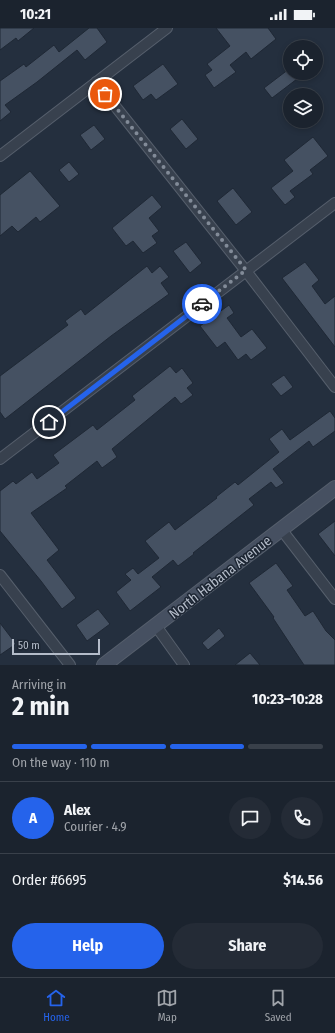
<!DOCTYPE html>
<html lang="en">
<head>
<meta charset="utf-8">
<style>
	:root { --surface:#1b232e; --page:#242b36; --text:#f1f3f6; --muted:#a0a4aa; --line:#39404a; --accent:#2563eb }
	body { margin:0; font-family:"Fira Sans Condensed",sans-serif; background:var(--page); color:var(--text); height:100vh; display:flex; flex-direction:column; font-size:15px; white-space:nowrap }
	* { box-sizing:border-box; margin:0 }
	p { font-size:13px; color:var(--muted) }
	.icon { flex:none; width:22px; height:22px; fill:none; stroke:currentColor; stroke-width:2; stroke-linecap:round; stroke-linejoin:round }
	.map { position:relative; height:637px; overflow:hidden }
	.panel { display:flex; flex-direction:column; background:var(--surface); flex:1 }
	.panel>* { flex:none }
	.tools { position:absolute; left:283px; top:12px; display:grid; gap:8px }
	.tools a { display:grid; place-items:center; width:40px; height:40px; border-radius:50%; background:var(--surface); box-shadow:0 2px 6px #0003,0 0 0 1px var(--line); font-size:20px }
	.scale { position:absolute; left:12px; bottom:10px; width:88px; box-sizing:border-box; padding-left:4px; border:2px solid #b4bcc9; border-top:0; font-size:11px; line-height:14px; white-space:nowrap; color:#b4bcc9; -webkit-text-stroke:3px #1d2633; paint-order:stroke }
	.pin { position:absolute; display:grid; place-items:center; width:34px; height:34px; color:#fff; margin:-17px; border:2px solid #fff; border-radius:50%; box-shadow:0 1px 4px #0007 }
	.courier { position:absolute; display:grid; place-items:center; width:40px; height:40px; margin:-20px; border:3px solid #2563eb; border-radius:50%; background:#fff; color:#222; box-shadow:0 1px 5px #0007 }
	.summary em { font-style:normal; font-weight:700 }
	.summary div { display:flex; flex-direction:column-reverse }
	.summary { display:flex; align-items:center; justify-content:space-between; height:68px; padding:0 12px }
	h1 { font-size:26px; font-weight:700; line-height:30px }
	.bar { display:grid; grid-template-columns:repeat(4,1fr); gap:6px 4px; align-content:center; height:48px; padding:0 12px }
	.bar i { height:5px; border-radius:3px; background:var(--line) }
	.bar .active { background:var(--accent) }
	.bar p { grid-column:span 4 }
	.line { display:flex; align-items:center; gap:10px; padding:0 12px; border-top:1px solid var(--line) }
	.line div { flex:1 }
	.round { display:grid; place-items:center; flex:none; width:42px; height:42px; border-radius:21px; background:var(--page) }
	.button { display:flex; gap:8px; margin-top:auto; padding:8px 12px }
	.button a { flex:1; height:46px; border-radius:24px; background:var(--accent); color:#fff; font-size:16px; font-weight:700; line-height:46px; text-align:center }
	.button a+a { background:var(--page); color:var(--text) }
	.status { display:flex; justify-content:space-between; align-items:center; height:28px; padding:0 20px; background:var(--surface); direction:ltr }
	.status svg { height:11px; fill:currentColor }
	.menu { display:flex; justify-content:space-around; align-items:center; height:56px; border-top:1px solid var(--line); background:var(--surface); font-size:11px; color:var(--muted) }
	.menu a { display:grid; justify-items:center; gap:2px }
	.menu .active { color:var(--accent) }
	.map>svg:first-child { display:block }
	.building { fill:#455162; stroke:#1f2835 }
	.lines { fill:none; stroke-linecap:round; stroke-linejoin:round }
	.street-casing { stroke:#565f6c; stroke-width:12 }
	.secondary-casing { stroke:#565f6c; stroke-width:16 }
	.street { stroke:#38414e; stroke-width:10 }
	.secondary { stroke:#465061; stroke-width:14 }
	.done { stroke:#828b98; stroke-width:4; stroke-dasharray:0 7.2 }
	.route { stroke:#2563eb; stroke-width:5 }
	.labels { text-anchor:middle; stroke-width:3; stroke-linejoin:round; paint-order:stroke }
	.street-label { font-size:14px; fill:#b4bcc9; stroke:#1d2633 }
</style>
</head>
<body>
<div class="status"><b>10:21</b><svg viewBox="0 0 49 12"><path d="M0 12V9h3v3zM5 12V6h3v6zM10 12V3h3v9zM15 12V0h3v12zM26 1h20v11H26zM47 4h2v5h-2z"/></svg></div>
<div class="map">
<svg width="335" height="637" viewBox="0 0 335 637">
	<rect width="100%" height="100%" fill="#242f3e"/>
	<path class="building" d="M0,0H34L18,13L16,10L0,22Z
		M89,0H97L107,14L85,32L77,22L37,54L5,77L11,84L0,93V53L24,36L26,39L54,17L59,24Z
		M216,0H268L276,11L251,31L246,24L230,37L236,44L214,60L205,47L212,42L207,36L230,18Z
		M163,36L178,56L156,72L151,66L143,72L133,58Z
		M289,41L290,45H292L297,51L272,70L264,60Z
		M182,91L198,111L186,121L170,101Z
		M94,97L105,111L91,122L80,107Z
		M313,109L328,128L310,142L313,146L290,163L295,169L285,177L271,160L293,143L284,132Z
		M69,134L79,146L69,154L59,142Z
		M30,143L60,178L40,194L36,189L18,204L12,198L0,208V167Z
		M233,160L252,184L236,197L217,173Z
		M152,167L162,179L149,190L159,203L152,208L157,215L143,225L133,213L126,218L112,200Z
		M186,214L202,235L190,245L173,223Z
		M305,234L319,252L312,258L325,276L335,268V319L282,250Z
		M147,238L152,245L160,238L169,249L161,255L169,266L111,308L5,391L0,384V348L68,297L65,293L81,281L85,287Z
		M229,277L234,285L227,290L241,309L252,301L267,320L251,332L246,326L238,332L225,314L217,320L200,298Z
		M170,338L176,345L182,340L193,355L187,360L193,367L181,376L175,369L112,421L117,429L102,440L97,433L65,458L67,460L31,485L59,522L47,532L76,570L62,581L41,553L0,503V463L13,453L16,456L32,444L37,451L59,435L53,427L93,397L97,402L135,372L132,368Z
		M284,347L293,359L281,368L271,356Z
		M330,383L335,390V403L313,419L309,413L273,441L284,455L276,460L271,454L249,471L254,477L193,525L194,526L178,538L173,532L152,549L161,559L130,583L116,564L131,552L125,546L133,540L138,546L159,530L145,513L169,494L175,502L217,470L216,469L235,454L238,457L279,424L269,411L282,401L290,412Z
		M335,493V528L318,506Z
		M276,535L293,558L287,562L305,588L313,583L326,603L335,612V637H304L273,590L274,589L249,555Z
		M98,581L110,596L87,613L76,597Z
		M0,595L16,616L0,627Z
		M219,600L225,608L208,622L202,615Z
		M250,625L260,637H235Z"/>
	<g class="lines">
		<defs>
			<path id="street" d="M96,54L246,243L335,359
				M0,128L167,0
				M0,431L335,175
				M281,501L335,571
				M0,547L70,637
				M156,598L184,637"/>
			<path id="secondary" d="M104,637L335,460"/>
		</defs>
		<use href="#street" class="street-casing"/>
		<use href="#secondary" class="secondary-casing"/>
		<use href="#street" class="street"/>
		<use href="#secondary" class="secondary"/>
	</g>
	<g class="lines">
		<path class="done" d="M105,66L246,242L202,276"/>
		<path class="route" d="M49,394L202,276"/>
	</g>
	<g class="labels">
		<g class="street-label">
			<text transform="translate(220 549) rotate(-38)" y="5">North Habana Avenue</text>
		</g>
	</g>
</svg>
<div class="tools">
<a><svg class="icon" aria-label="locate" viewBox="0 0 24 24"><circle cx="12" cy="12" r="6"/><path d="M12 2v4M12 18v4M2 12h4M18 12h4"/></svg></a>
<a><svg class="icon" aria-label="layers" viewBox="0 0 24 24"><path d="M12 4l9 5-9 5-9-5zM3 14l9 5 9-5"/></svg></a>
</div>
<div class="scale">50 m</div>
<div class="pin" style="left:105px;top:66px;background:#ea580c"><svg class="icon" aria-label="bag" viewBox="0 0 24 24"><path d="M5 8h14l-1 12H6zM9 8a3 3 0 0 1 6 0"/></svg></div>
<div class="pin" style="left:49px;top:394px;background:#1f2937"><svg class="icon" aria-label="home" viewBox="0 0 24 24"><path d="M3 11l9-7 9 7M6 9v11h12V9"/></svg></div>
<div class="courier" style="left:202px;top:276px"><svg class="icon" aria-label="car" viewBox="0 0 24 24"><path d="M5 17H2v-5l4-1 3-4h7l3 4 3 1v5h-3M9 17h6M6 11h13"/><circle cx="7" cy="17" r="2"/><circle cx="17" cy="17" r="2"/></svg></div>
</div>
<section class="panel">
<div class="summary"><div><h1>2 min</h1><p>Arriving in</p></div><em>10:23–10:28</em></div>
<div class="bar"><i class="active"></i><i class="active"></i><i class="active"></i><i></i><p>On the way · 110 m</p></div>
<div class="line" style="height:72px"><b class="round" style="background:var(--accent);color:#fff">A</b><div><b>Alex</b><p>Courier · 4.9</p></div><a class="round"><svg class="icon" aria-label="chat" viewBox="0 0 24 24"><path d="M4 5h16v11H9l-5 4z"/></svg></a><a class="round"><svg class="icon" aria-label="phone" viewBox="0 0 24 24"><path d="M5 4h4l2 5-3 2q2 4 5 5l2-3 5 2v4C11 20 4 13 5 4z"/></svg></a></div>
<div class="line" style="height:52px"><div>Order #6695</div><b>$14.56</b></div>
<div class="button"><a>Help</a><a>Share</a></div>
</section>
<nav class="menu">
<a class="active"><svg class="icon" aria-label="home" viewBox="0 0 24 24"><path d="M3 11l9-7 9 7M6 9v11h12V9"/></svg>Home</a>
<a><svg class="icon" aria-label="map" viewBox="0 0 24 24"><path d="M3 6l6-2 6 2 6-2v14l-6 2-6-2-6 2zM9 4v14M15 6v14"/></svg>Map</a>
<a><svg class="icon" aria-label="saved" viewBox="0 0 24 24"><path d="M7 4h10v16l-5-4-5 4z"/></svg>Saved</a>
</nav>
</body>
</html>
